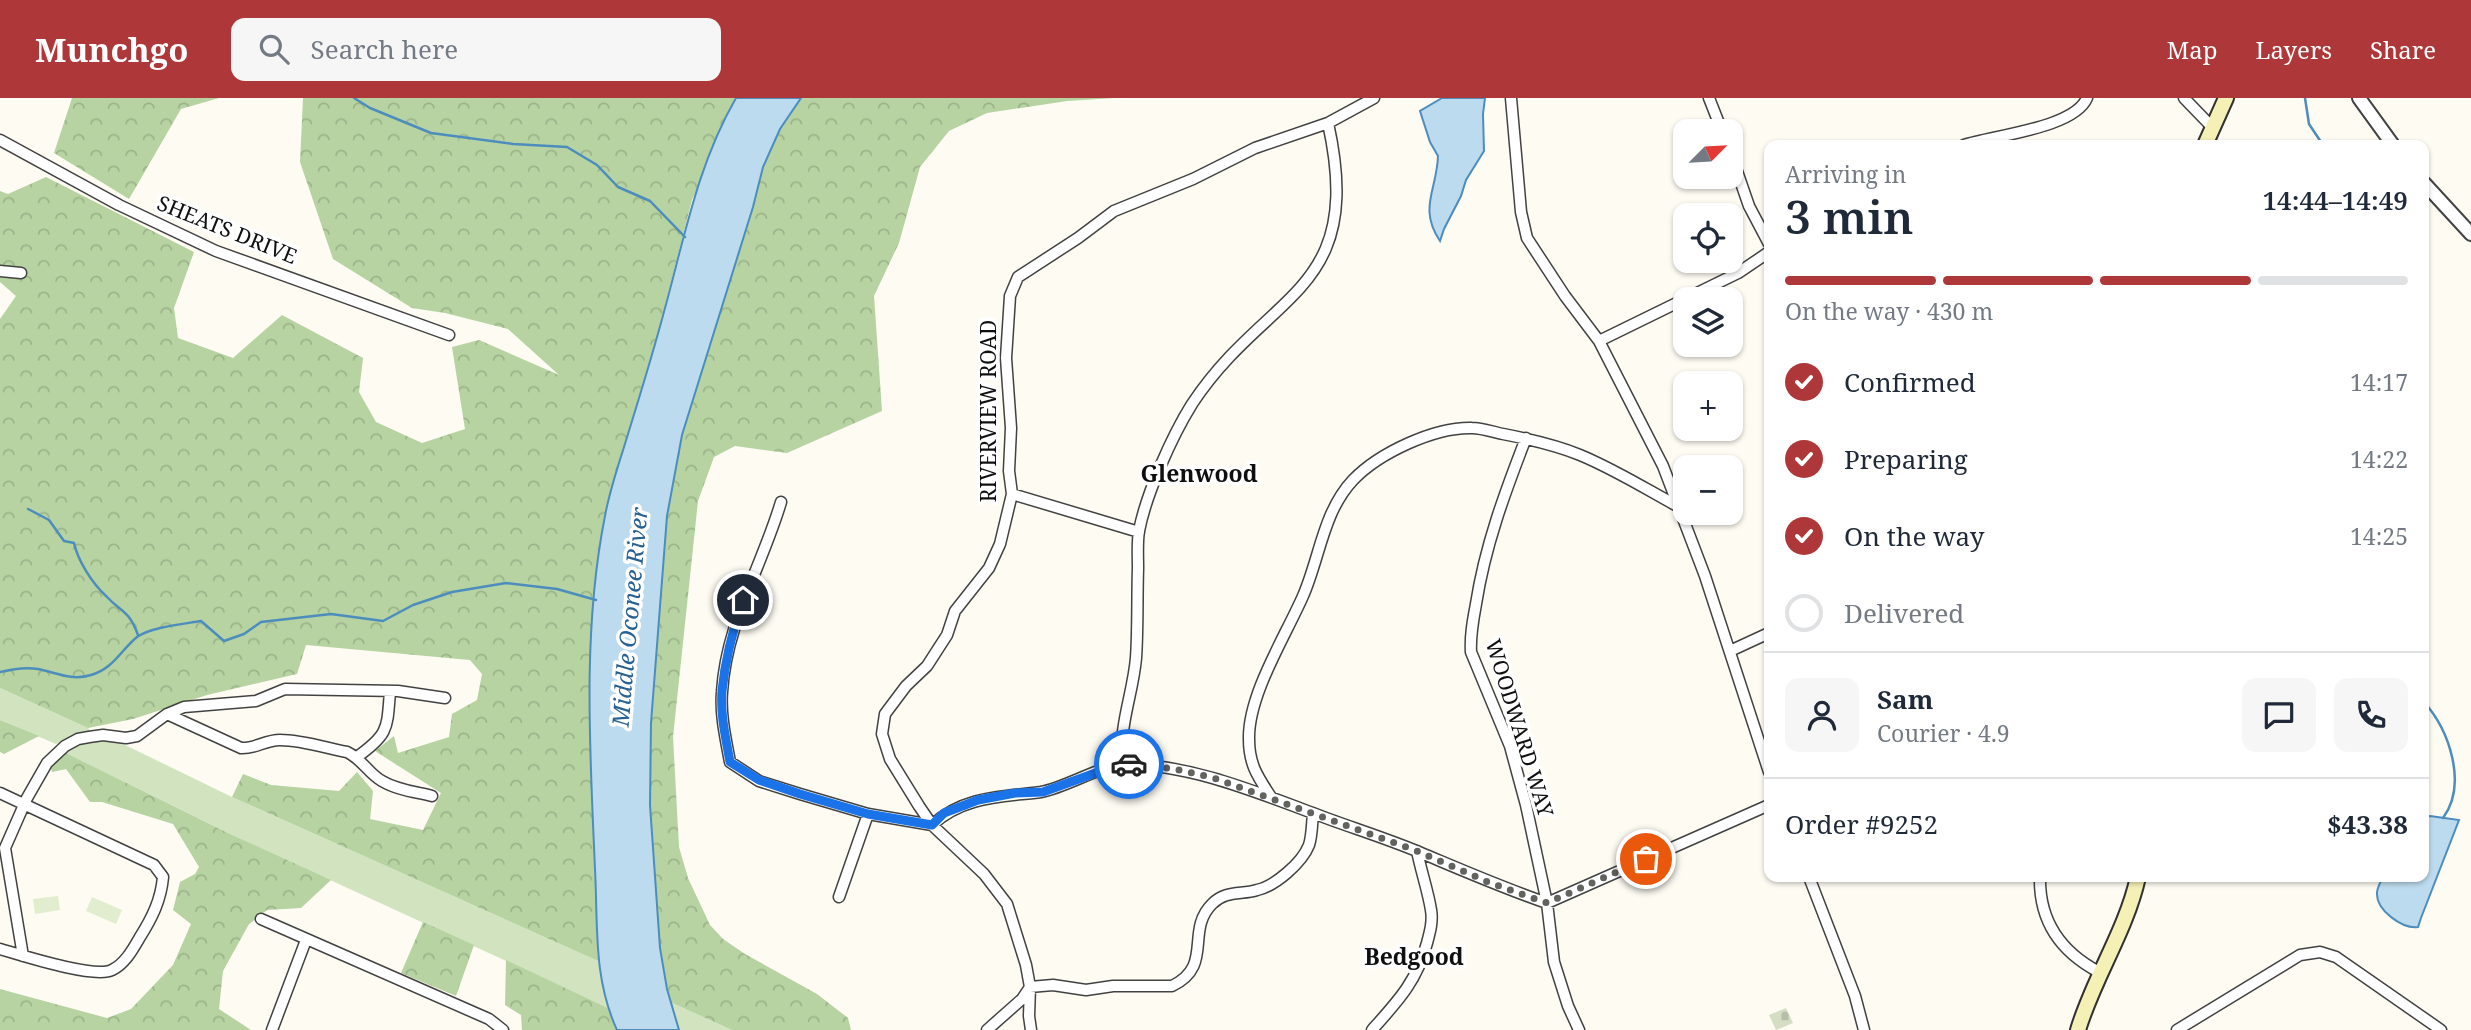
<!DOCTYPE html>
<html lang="en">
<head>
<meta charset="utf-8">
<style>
	:root { --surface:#fff; --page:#f6f6f7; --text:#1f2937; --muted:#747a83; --line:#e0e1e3; --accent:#ae3839 }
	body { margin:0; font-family:"Noto Serif",serif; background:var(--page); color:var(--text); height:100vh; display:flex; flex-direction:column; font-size:26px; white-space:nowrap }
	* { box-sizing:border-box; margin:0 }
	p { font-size:23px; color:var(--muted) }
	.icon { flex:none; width:38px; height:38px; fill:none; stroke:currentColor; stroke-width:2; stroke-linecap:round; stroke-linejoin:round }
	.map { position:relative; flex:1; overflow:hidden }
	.side { position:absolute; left:1764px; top:42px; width:665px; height:742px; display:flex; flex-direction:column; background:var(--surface); border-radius:14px; box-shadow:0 2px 5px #0004 }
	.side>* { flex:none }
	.needle { width:46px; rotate:66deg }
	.fabs { position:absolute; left:1673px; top:21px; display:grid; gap:14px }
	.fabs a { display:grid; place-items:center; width:70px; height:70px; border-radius:14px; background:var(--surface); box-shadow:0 2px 5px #0004; font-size:35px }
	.pin { position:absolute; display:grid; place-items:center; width:60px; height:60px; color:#fff; margin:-30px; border:4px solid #fff; border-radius:50%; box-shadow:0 2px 7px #0007 }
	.courier { position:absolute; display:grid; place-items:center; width:70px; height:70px; margin:-35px; border:5px solid #1a73e8; border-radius:50%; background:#fff; color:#222; box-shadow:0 2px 9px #0007 }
	.summary em { font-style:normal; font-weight:600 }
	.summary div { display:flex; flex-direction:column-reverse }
	.summary { display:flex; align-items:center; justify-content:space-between; height:119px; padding:0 21px }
	h1 { font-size:46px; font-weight:600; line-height:52px }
	.bar { display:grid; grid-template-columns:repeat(4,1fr); gap:10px 7px; align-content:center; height:84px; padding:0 21px }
	.bar i { height:9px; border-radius:5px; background:var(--line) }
	.bar .selected { background:var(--accent) }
	.bar p { grid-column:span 4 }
	.line { display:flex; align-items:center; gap:18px; padding:0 21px; border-top:2px solid var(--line) }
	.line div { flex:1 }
	.round { display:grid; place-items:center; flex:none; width:74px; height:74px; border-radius:14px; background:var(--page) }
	ol { padding:0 21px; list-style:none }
	li { display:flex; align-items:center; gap:21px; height:77px }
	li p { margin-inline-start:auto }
	li .icon { padding:7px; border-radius:50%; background:var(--accent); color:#fff; stroke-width:4 }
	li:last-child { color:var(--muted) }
	li i { width:38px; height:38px; border:4px solid var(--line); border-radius:50% }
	header { display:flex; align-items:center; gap:42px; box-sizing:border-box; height:98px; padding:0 35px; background:var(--accent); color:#fff }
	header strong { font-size:33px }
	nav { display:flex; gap:38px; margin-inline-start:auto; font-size:24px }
	.search { width:490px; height:63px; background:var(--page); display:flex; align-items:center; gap:18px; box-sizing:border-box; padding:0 24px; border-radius:14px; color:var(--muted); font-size:26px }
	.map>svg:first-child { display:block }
	.grass { fill:#d1e4bf }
	.forest { fill:url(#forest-crowns) }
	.cemetery { fill:url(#cemetery-stones) }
	.pitch { fill:#e2edd0 }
	.water { fill:#bddbef; stroke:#4d8dbd; stroke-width:2 }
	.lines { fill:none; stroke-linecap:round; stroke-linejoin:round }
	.stream { stroke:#4d8dbd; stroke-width:2.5 }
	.minor-casing { stroke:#424242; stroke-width:13 }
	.tertiary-casing { stroke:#424242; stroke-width:16 }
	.secondary-casing { stroke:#313131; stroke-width:18 }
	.minor { stroke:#fff; stroke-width:10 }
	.tertiary { stroke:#fff; stroke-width:12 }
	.secondary { stroke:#f5f0b5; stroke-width:14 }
	.done { stroke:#62625e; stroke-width:7; stroke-dasharray:0 12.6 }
	.route { stroke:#1a73e8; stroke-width:9 }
	.labels { text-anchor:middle; stroke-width:7; stroke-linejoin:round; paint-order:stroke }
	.street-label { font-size:21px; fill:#0f0f0f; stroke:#fff }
	.neighbourhood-label { font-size:23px; font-weight:bold; fill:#0f0f0f; stroke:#fff }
	.water-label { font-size:23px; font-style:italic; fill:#276092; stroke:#fff }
</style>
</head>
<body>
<header>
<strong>Munchgo</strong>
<div class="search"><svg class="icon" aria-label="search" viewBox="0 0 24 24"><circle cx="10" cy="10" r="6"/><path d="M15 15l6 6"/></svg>Search here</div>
<nav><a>Map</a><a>Layers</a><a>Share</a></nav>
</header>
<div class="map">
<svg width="2471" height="932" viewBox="0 0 2471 932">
	<defs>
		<pattern id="forest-crowns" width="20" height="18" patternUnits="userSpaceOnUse" patternTransform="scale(1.75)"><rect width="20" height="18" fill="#b6d3a1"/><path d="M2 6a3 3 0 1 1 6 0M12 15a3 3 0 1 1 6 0" fill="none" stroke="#9bb489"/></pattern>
		<pattern id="cemetery-stones" width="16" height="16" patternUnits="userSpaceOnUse" patternTransform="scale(1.75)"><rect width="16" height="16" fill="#d5dec5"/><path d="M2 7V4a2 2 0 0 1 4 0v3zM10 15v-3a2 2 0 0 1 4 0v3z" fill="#b6bda8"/></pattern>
	</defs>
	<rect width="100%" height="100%" fill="#fdfbf2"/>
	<path class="grass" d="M0,590L88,630L91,634L56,646L0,622Z
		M95,642H105L121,645L232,699L598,863L608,910L228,735L64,654L83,645Z
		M670,904L732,932H679Z"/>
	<path class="forest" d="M72,0H219L181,11L129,101L54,55Z
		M303,0H737L692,102L658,235L611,392L602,432L594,514L590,610L598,863L232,699L243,676L271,687L339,693L357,674L373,693L370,721L423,732L441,695L375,653L394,638L398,655L449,639L452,616L477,602L482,576L470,562L306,547L297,576L207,597L133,621L88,630L0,590V221L16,198L0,184V93L8,96L46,79L194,154L174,210L178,240L233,260L282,217L363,260L359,294L376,324L422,345L465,331L452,249L479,242L559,277L508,231L445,215L412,210L333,161L300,64Z
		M801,0H1114L1067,3L987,15L949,33L920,69L899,145L874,198L882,313L787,355L735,348L714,359L698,403L673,639L679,749L688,780L710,827L723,841L745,856L817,896L848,920L851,932H732L670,904L658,836L649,680L652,611L667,418L682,337L753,109L763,69L780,31Z
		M0,622L39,638L4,656L0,654Z
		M64,654L228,735L331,782L301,810L267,812L249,826L223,873L219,911L251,932H0V891L107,920L131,911L173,867L191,826L173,812L180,784L195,776L199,769L173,726L102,704H90L66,671L52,674L50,667Z
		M423,824L474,847L456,898L401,875Z
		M506,862L608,910L617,932H522L521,917L505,907Z"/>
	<path class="cemetery" d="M1786,910L1793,925L1776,932L1769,917Z"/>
	<path class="pitch" d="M58,798L60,812L35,816L33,801Z
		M92,799L122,812L116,826L86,813Z"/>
	<path class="water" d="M736,0H801L780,31L763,69L753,109L682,337L667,418L651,625L650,707L660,850L667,891L679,932H617C593,880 598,827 595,771C590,654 582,533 605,418C610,390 620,363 628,336C641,294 654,252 665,210C685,137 698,66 736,0Z
		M1442,0H1485L1483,16L1484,53L1466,82L1461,98L1444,131L1440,143C1418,110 1437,92 1438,58L1430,44L1420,13Z
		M2430,718L2459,722L2421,820L2418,829C2402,831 2376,812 2377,795C2377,789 2381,784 2383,779H2424V719Z"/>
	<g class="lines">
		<path class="stream" d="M354,0L370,10L431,35L513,46L567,49L597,67L618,89L650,103L685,139
			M2305,0L2309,26L2323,47
			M28,411L49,422L64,443L74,445C78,463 92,485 106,498C122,515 129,512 138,537
			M0,574C12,571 26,569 38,571C57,575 72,583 91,577C113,571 121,552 137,539C151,529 183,526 201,523L224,543L244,536L261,524L331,516L383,523L413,507L452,494L506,485L557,491L596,502
			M2424,604C2449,632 2468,686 2443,720"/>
		<defs>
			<path id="minor" d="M1511,0L1521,114L1527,140L1565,198L1599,243L1663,368L1705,478L1769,674
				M1709,0L1722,33
				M2184,0L2212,29
				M0,42L119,107L216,153L449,237
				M1964,47C1996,37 2074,30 2087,0
				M1731,56L1749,108L1769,146
				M0,173L21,175
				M1599,243L1738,175L1769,154
				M1526,340C1505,394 1485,448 1476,506C1473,522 1470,537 1471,554L1510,648L1526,707L1547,805L1554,864L1568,908L1579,932
				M1012,396L1139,434
				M781,404C762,468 726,526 722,594C720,617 726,642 730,664L759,683L800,696L868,716L932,727C963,698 1002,699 1041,694C1065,690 1106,665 1126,666C1190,667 1251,692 1310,714C1346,728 1383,739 1419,754C1462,772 1503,790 1547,805L1769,707
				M1730,553L1769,535
				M167,616L241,650C255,651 265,642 280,642C302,642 326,650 347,654C362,661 369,676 382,683C397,692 416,694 432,698
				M357,659C389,636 387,631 390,593
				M1123,665C1118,629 1133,596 1136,560C1138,531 1137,500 1138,470C1138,458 1137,445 1139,433C1146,396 1172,338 1192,306C1268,191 1366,197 1328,25
				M0,695L154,767L163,779C161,802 152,820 140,839C133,851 125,866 112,872C94,881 21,857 0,851
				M1271,699C1258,679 1249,667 1249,641C1248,597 1285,539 1303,498C1320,459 1323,414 1353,382C1379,355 1434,329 1472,330C1482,330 1493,334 1503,336C1529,341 1556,347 1580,357C1614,371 1646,391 1679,409
				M1809,779L1855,898L1864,932
				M2040,779C2039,824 2061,854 2099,874
				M839,799L868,716
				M261,821L489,921L503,932
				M23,858L5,750L27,700L47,665L65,648L78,641L89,639L103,637L126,640L137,638L167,616L184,609L256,603L285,591L398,593L445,600
				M272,932L306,842
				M987,932L1022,901L1030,889L1053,887L1086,892L1113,888H1172C1214,868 1185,833 1212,806C1226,792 1241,797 1257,792C1275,788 1302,765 1309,747C1312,738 1312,725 1313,715
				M1031,932L1029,918L1030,889L1026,867L1007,806L984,776L932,727L919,708L890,661L882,636L885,616L906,588L927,568L947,537L955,513L989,470L1000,446L1012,396L1009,373L1011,330L1006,260L1010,198L1018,179L1078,140L1114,113L1193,81L1255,50L1328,25L1374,0
				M1372,932C1398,903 1417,883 1427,845C1430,834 1433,823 1431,812C1428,793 1421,773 1417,753
				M2177,932L2300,857L2320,854L2336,859L2441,932"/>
			<path id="tertiary" d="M2359,0L2393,47
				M2424,85L2471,136"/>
			<path id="secondary" d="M2205,47L2226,0
				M2078,932C2094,879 2126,833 2138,779"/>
		</defs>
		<use href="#minor" class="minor-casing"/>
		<use href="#tertiary" class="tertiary-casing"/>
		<use href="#secondary" class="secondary-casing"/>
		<use href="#minor" class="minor"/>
		<use href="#tertiary" class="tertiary"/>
		<use href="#secondary" class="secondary"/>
	</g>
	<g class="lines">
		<path class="done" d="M1129,666L1175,671L1214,680L1417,753L1488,784L1547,805L1646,761"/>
		<path class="route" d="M743,502C733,531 725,563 722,593C720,616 726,641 730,664L759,682L800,696L868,716L932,727L944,715L978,702L1015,695L1043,694L1123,665L1129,666"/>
	</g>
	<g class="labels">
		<g class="street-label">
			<text transform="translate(227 132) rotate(22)" y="7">SHEATS DRIVE</text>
			<text transform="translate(989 313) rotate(-90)" y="7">RIVERVIEW ROAD</text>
			<text transform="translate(1519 630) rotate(73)" y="7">WOODWARD WAY</text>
		</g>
		<g class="neighbourhood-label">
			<text x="1199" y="384">Glenwood</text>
			<text x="1414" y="867">Bedgood</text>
		</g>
		<g class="water-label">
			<text transform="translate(630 519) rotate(-85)" y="8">Middle Oconee River</text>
		</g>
	</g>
</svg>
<div class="fabs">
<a><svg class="needle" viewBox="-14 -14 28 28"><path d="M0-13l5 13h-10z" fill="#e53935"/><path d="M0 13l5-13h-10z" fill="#747a83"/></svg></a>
<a><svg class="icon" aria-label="locate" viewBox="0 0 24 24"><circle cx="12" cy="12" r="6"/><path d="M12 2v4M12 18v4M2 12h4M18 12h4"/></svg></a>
<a><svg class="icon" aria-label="layers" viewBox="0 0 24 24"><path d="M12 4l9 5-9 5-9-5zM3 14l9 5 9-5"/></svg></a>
<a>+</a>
<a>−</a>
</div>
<div class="pin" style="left:1646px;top:761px;background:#ea580c"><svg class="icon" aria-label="bag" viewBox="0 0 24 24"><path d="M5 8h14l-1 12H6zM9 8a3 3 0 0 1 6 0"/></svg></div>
<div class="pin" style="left:743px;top:502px;background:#1f2937"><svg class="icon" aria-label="home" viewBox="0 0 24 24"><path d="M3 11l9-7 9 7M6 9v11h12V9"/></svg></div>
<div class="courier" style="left:1129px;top:666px"><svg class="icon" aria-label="car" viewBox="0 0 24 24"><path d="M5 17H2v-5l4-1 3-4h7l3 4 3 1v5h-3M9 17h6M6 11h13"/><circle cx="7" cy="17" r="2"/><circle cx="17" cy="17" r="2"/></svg></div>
<section class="side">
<div class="summary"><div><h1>3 min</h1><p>Arriving in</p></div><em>14:44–14:49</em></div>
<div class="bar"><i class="selected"></i><i class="selected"></i><i class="selected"></i><i></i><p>On the way · 430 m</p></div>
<ol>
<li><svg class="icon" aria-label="check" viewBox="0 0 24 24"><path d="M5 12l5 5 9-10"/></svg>Confirmed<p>14:17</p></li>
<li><svg class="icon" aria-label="check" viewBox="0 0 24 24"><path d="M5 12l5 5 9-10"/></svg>Preparing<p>14:22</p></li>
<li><svg class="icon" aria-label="check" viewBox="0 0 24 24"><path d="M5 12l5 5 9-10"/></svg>On the way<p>14:25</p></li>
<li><i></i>Delivered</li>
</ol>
<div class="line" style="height:126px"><a class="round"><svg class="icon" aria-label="person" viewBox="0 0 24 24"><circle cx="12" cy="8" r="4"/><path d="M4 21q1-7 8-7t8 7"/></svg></a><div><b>Sam</b><p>Courier · 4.9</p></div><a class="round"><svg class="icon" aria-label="chat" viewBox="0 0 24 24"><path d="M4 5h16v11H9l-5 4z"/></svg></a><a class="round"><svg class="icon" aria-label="phone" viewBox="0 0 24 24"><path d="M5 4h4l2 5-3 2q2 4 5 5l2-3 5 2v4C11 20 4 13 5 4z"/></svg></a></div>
<div class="line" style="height:91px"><div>Order #9252</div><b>$43.38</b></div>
</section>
</div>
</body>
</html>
